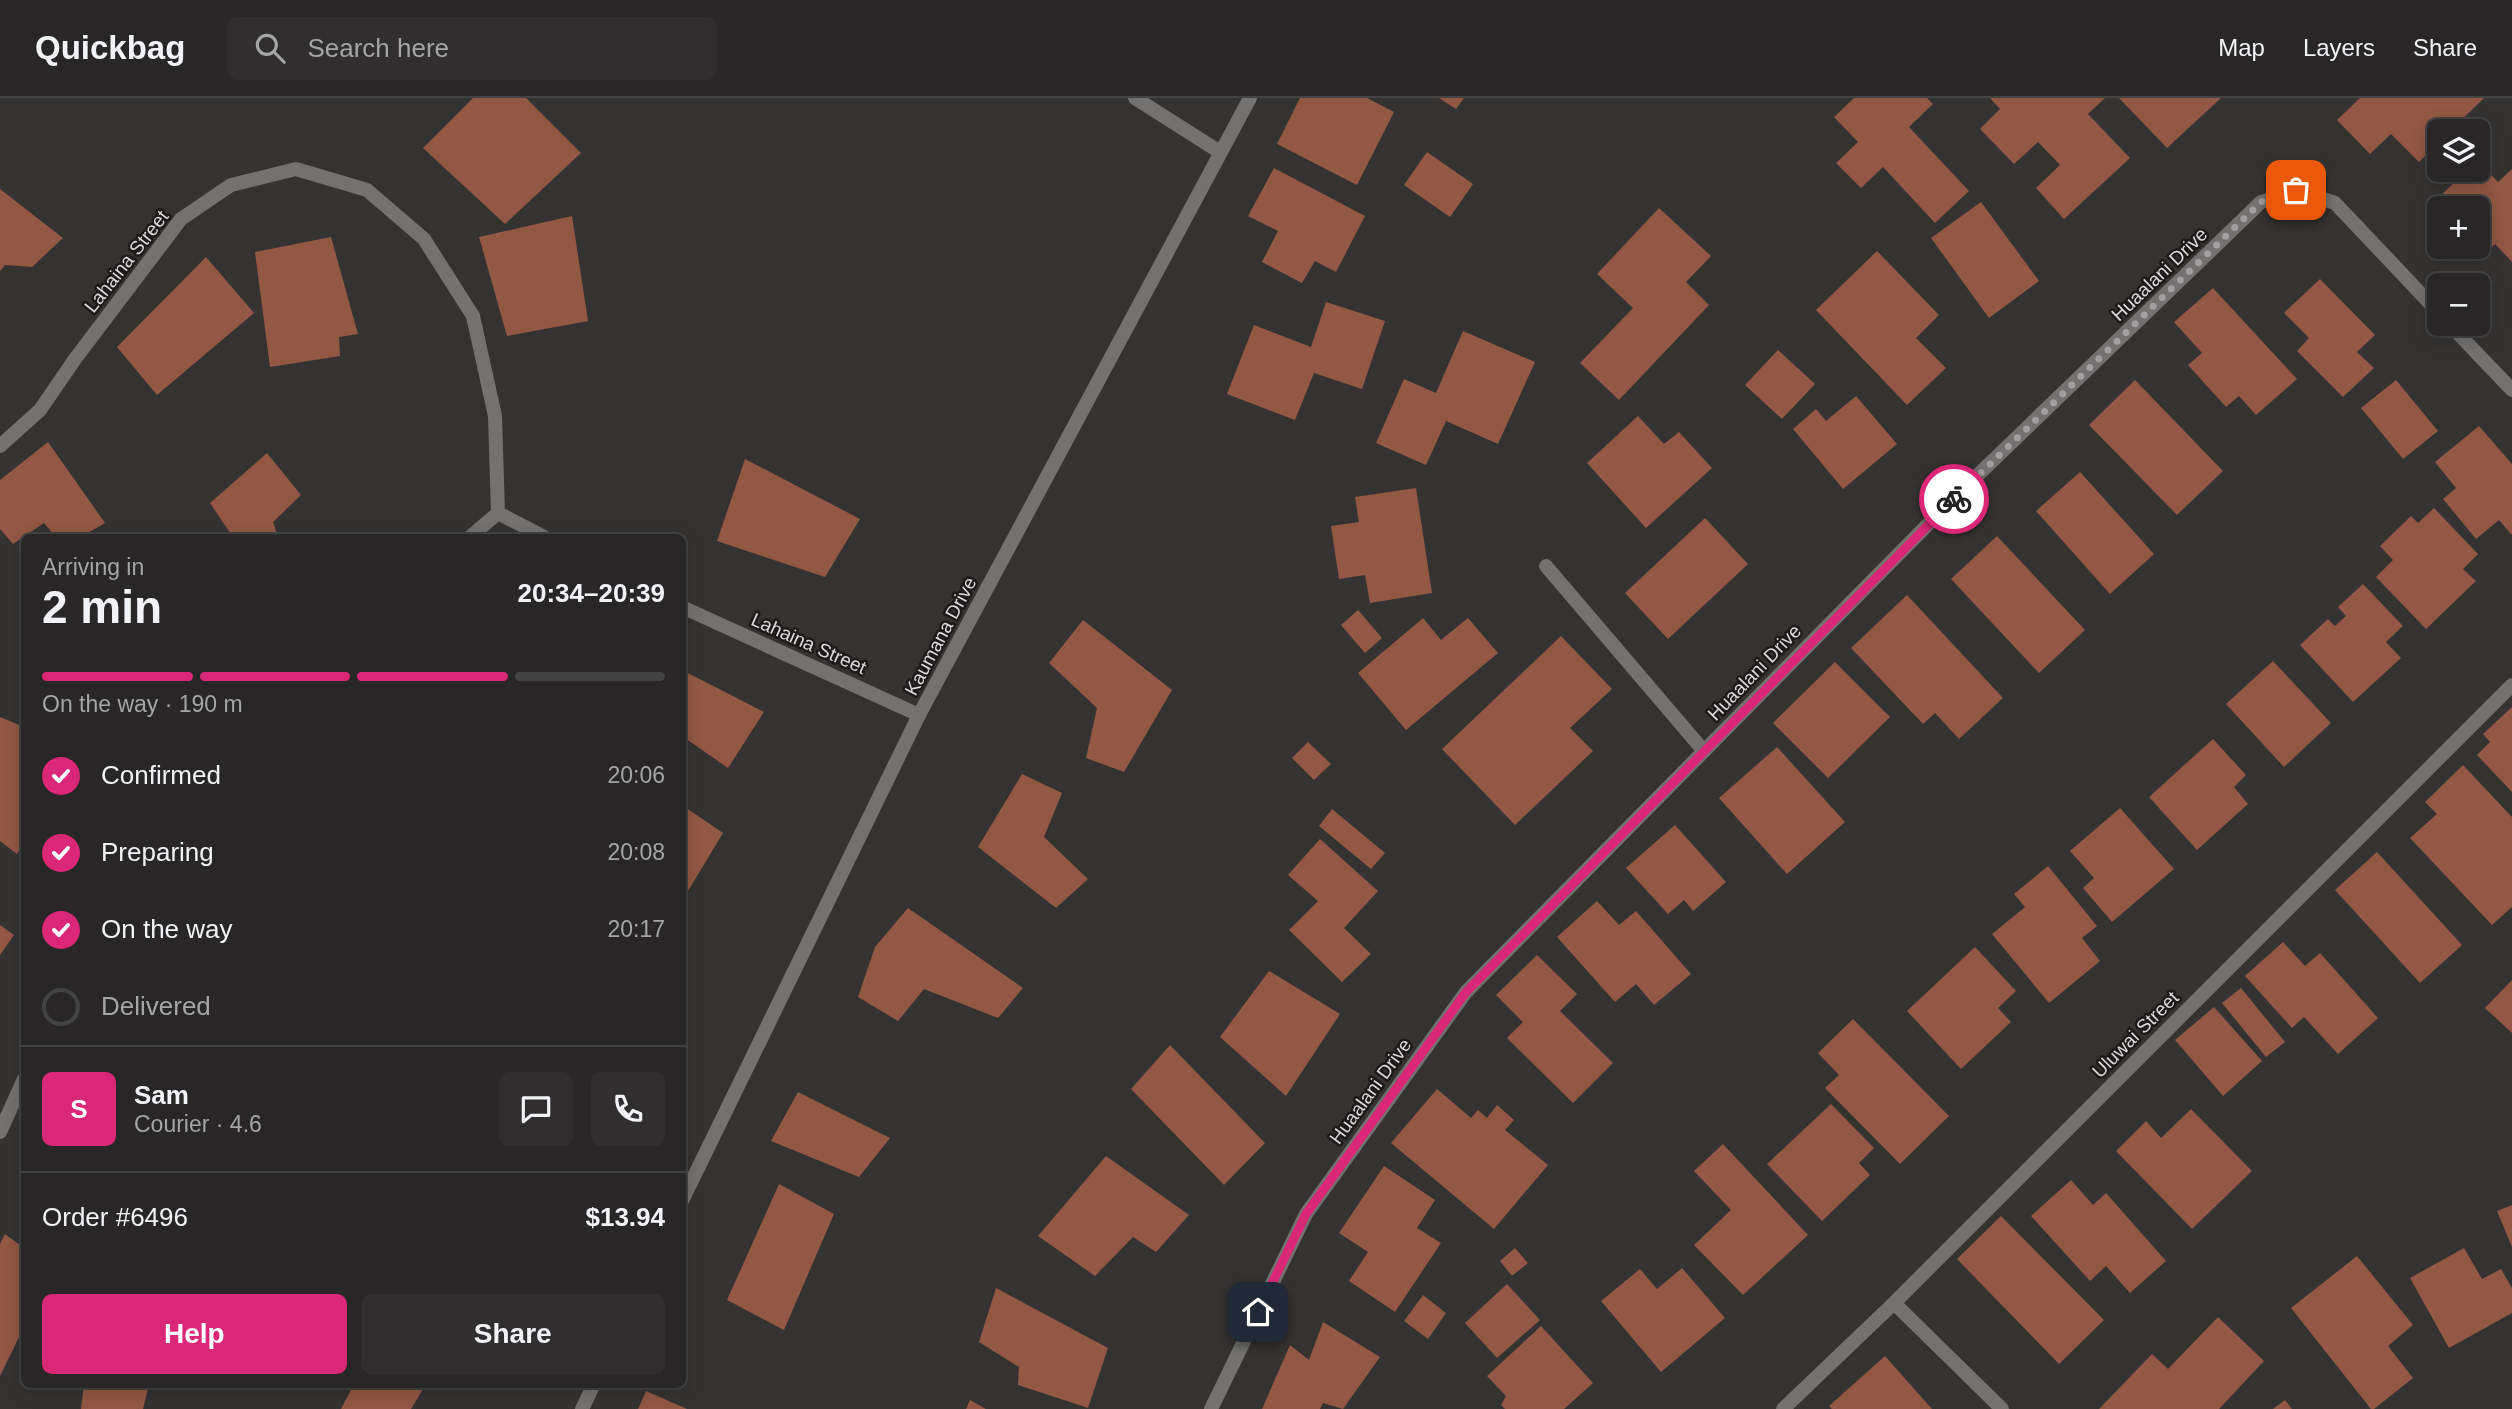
<!DOCTYPE html>
<html lang="en">
<head>
<meta charset="utf-8">
<style>
	:root { --surface:#282626; --page:#302e2e; --text:#f1f3f6; --muted:#a5a5a7; --line:#444343; --accent:#db2777 }
	body { margin:0; font-family:Helvetica,sans-serif; background:var(--page); color:var(--text); height:100vh; display:flex; flex-direction:column; font-size:26px; white-space:nowrap }
	* { box-sizing:border-box; margin:0 }
	p { font-size:23px; color:var(--muted) }
	.icon { flex:none; width:38px; height:38px; fill:none; stroke:currentColor; stroke-width:2; stroke-linecap:round; stroke-linejoin:round }
	.map { position:relative; flex:1; overflow:hidden }
	.side { position:absolute; left:21px; top:436px; width:665px; height:854px; display:flex; flex-direction:column; background:var(--surface); border-radius:10px; box-shadow:0 4px 18px #0003,0 0 0 2px var(--line) }
	.side>* { flex:none }
	.fabs { position:absolute; left:2427px; top:21px; display:grid; gap:14px }
	.fabs a { display:grid; place-items:center; width:63px; height:63px; border-radius:10px; background:var(--surface); box-shadow:0 4px 18px #0003,0 0 0 2px var(--line); font-size:35px }
	.pin { position:absolute; display:grid; place-items:center; width:60px; height:60px; color:#fff; margin:-30px; border-radius:14px; box-shadow:0 4px 10px #0006 }
	.courier { position:absolute; display:grid; place-items:center; width:70px; height:70px; margin:-35px; border:5px solid #db2777; border-radius:50%; background:#fff; color:#222; box-shadow:0 2px 9px #0007 }
	.overview em { font-style:normal; font-weight:700 }
	.overview div { display:flex; flex-direction:column-reverse }
	.overview { display:flex; align-items:center; justify-content:space-between; height:119px; padding:0 21px }
	h1 { font-size:46px; font-weight:700; line-height:52px }
	.bar { display:grid; grid-template-columns:repeat(4,1fr); gap:10px 7px; align-content:center; height:84px; padding:0 21px }
	.bar i { height:9px; border-radius:5px; background:var(--line) }
	.bar .active { background:var(--accent) }
	.bar p { grid-column:span 4 }
	.line { display:flex; align-items:center; gap:18px; padding:0 21px; border-top:2px solid var(--line) }
	.line div { flex:1 }
	.round { display:grid; place-items:center; flex:none; width:74px; height:74px; border-radius:10px; background:var(--page) }
	ol { padding:0 21px; list-style:none }
	li { display:flex; align-items:center; gap:21px; height:77px }
	li p { margin-inline-start:auto }
	li .icon { padding:7px; border-radius:50%; background:var(--accent); color:#fff; stroke-width:4 }
	li:last-child { color:var(--muted) }
	li i { width:38px; height:38px; border:4px solid var(--line); border-radius:50% }
	.action { display:flex; gap:14px; margin-top:auto; padding:14px 21px }
	.action a { flex:1; height:80px; border-radius:10px; background:var(--accent); color:#fff; font-size:28px; font-weight:700; line-height:80px; text-align:center }
	.action a+a { background:var(--page); color:var(--text) }
	header { display:flex; align-items:center; gap:42px; box-sizing:border-box; height:98px; padding:0 35px; background:var(--surface); border-bottom:2px solid var(--line) }
	header strong { font-size:33px }
	nav { display:flex; gap:38px; margin-inline-start:auto; font-size:24px }
	.search { width:490px; height:63px; background:var(--page); display:flex; align-items:center; gap:18px; box-sizing:border-box; padding:0 24px; border-radius:10px; color:var(--muted); font-size:26px }
	.map>svg:first-child { display:block }
	.building { fill:#925843 }
	.lines { fill:none; stroke-linecap:round; stroke-linejoin:round }
	.minor { stroke:#737271; stroke-width:14 }
	.tertiary { stroke:#737271; stroke-width:14 }
	.done { stroke:#a19f9f; stroke-width:7; stroke-dasharray:0 12.6 }
	.route { stroke:#db2777; stroke-width:9 }
	.labels { text-anchor:middle; stroke-width:5; stroke-linejoin:round; paint-order:stroke }
	.street-label { font-size:19px; fill:#dbd9d9; stroke:#1c1b1a }
</style>
</head>
<body>
<header>
<strong>Quickbag</strong>
<div class="search"><svg class="icon" aria-label="search" viewBox="0 0 24 24"><circle cx="10" cy="10" r="6"/><path d="M15 15l6 6"/></svg>Search here</div>
<nav><a>Map</a><a>Layers</a><a>Share</a></nav>
</header>
<div class="map">
<svg width="2512" height="1311" viewBox="0 0 2512 1311">
	<rect width="100%" height="100%" fill="#353332"/>
	<path class="building" d="M473,0H526L581,55L505,126L423,50Z
		M1300,0H1367L1394,14L1357,87L1277,46Z
		M1439,0H1464L1456,11Z
		M1854,0H1927L1933,6L1909,29L1969,93L1935,125L1883,69L1861,90L1836,65L1858,44L1834,19Z
		M1990,0H2105L2088,16L2130,60L2064,121L2036,90L2060,67L2038,44L2014,66L1980,31L2000,11Z
		M2119,0H2221L2167,50Z
		M2360,0H2484L2450,33H2440V43L2419,64L2391,36L2370,56L2337,22Z
		M1427,54L1473,86L1450,119L1404,87Z
		M2478,63L2498,84L2512,71V164L2495,146L2477,163L2464,149H2478V110H2440V123L2427,110L2468,72H2478Z
		M1274,70L1365,118L1336,174L1315,163L1302,185L1262,164L1278,133L1248,118Z
		M0,91L63,140L32,169L5,167L0,173Z
		M1981,104L2039,183L1989,220L1931,140Z
		M1659,110L1711,158L1686,184L1709,207L1619,302L1580,265L1633,210L1597,176Z
		M572,118L588,223L507,238L479,139Z
		M331,139L358,236L339,239L340,258L270,269L255,154Z
		M1877,153L1939,217L1916,240L1946,270L1907,307L1816,212Z
		M206,159L254,215L157,297L117,249Z
		M2320,181L2375,237L2357,254L2374,270L2343,299L2297,253L2309,240L2284,215Z
		M2213,190L2297,281L2256,317L2239,298L2226,309L2188,267L2202,255L2174,224Z
		M1326,204L1385,223L1362,291L1314,275L1295,322L1227,296L1254,227L1311,249Z
		M1463,233L1535,264L1498,346L1446,323L1426,367L1376,345L1404,281L1436,295Z
		M1778,252L1815,286L1782,321L1745,287Z
		M2135,282L2223,373L2177,417L2089,327Z
		M2396,282L2438,333L2403,361L2361,310Z
		M1856,298L1897,346L1843,391L1793,331L1816,311L1826,323Z
		M1638,318L1664,346L1679,334L1712,370L1646,430L1587,365Z
		M2479,328L2512,366V437L2499,422L2476,441L2443,401L2456,390L2435,364Z
		M48,344L105,425L81,439H56L44,425L13,446L0,431V382Z
		M267,355L301,397L273,424L278,439H233L210,405Z
		M745,361L860,421L825,479L717,443Z
		M2080,374L2154,456L2110,496L2036,413Z
		M1416,390L1432,495L1370,505L1365,477L1339,481L1331,428L1359,424L1355,399Z
		M2434,410L2478,456L2463,471L2476,483L2426,531L2376,479L2393,462L2380,448L2411,418L2418,425Z
		M1705,420L1748,466L1668,541L1625,495Z
		M1997,438L2085,532L2039,575L1951,481Z
		M2363,486L2403,528L2386,544L2401,560L2353,604L2300,547L2328,521L2335,528L2346,518L2338,509Z
		M1907,497L2003,600L1959,641L1935,615L1923,626L1851,550Z
		M1358,512L1382,540L1365,555L1341,527Z
		M1423,520L1441,542L1468,520L1498,555L1406,632L1358,575Z
		M1083,522L1172,592L1124,674L1086,660L1097,610L1049,565Z
		M1561,538L1612,591L1570,630L1593,653L1515,727L1442,651Z
		M2273,563L2331,625L2284,669L2226,606Z
		M1835,564L1890,619L1828,680L1773,625Z
		M682,572L764,614L728,670L682,638Z
		M2512,609V694L2477,657L2490,644L2483,636Z
		M0,619L24,629V745L17,756L0,743Z
		M2213,641L2246,677L2234,689L2248,706L2197,752L2149,699Z
		M1308,644L1331,666L1314,682L1292,660Z
		M1777,649L1845,724L1787,776L1719,700Z
		M2463,667L2512,719V809L2492,827L2410,740L2437,716L2425,704Z
		M1022,676L1062,695L1044,739L1088,781L1056,810L978,749Z
		M682,707L723,735L682,803Z
		M2120,710L2174,771L2112,824L2083,790L2094,780L2070,753Z
		M1332,711L1385,755L1371,771L1319,728Z
		M1675,727L1726,784L1693,813L1684,802L1668,816L1626,770Z
		M1320,741L1378,793L1344,830L1371,856L1342,884L1289,832L1318,803L1288,777Z
		M2377,754L2462,847L2420,885L2335,792Z
		M2048,768L2097,828L2082,840L2100,863L2049,905L1992,836L2025,809L2014,796Z
		M1597,803L1619,827L1636,813L1691,876L1654,907L1636,886L1615,904L1557,839Z
		M908,810L1023,890L998,920L924,891L898,923L858,899L875,849Z
		M0,827L14,837L0,857Z
		M2283,844L2305,868L2320,855L2378,920L2338,956L2304,919L2292,930L2245,878Z
		M1975,849L2016,893L1998,910L2011,924L1961,971L1907,913Z
		M1537,857L1577,896L1560,913L1613,965L1573,1005L1507,940L1523,924L1496,897Z
		M1269,873L1340,916L1286,998L1220,939Z
		M2512,882V935L2485,910Z
		M2241,890L2285,944L2266,959L2222,905Z
		M2214,909L2262,963L2223,998L2175,942Z
		M1853,921L1949,1018L1900,1066L1825,990L1839,977L1818,955Z
		M1170,947L1265,1045L1224,1087L1131,991Z
		M1437,991L1471,1020L1478,1012L1487,1020L1497,1007L1514,1022L1505,1032L1548,1067L1494,1131L1391,1045Z
		M798,994L890,1040L859,1079L771,1043Z
		M1831,1006L1874,1050L1859,1065L1870,1077L1822,1123L1767,1066Z
		M2191,1011L2252,1073L2192,1131L2116,1053L2146,1023L2161,1040Z
		M1723,1046L1808,1137L1743,1197L1694,1147L1731,1112L1694,1073Z
		M1106,1058L1189,1117L1156,1154L1133,1139L1095,1178L1038,1138Z
		M1384,1068L1435,1102L1417,1130L1441,1145L1395,1214L1349,1183L1368,1154L1339,1135Z
		M2071,1082L2093,1107L2106,1095L2166,1163L2130,1195L2106,1168L2090,1183L2031,1118Z
		M779,1086L834,1116L784,1232L727,1202Z
		M2512,1107V1149L2497,1113Z
		M2001,1118L2104,1222L2059,1266L1957,1161Z
		M5,1136L24,1150V1229L0,1278V1146Z
		M1515,1150L1528,1165L1512,1178L1500,1163Z
		M2464,1150L2482,1181L2501,1171L2512,1190V1215L2449,1250L2410,1180Z
		M2357,1158L2413,1227L2388,1248L2413,1280L2374,1311H2371L2291,1210Z
		M1682,1170L1725,1220L1661,1274L1601,1203L1640,1171L1657,1191Z
		M1507,1186L1540,1222L1497,1260L1465,1225Z
		M996,1190L1108,1250L1088,1310L1018,1287L1019,1269L979,1244Z
		M1423,1197L1446,1215L1428,1241L1404,1223Z
		M2218,1219L2264,1263L2219,1311H2099L2152,1256L2168,1271Z
		M1323,1224L1380,1259L1343,1311L1323,1305L1320,1311H1262L1290,1247L1309,1262Z
		M1541,1228L1593,1285L1564,1311H1505L1501,1307L1506,1298L1487,1278Z
		M1885,1258L1932,1311H1832L1829,1308Z
		M84,1286H149L143,1311H81Z
		M354,1286H426L411,1311H341Z
		M646,1293L687,1311H638Z
		M970,1302L986,1311H966Z
		M2285,1302L2292,1311H2273Z"/>
	<g class="lines">
		<path class="minor" d="M1135,0L1220,54
			M2449,226L2512,292
			M0,348L40,312L75,261L181,121L231,87L296,71L367,92L424,141L473,218L495,318L498,415L544,439
			M470,439L498,415
			M1546,468L1703,652
			M682,509L919,617
			M0,1034L24,981
			M1894,1205L2002,1311
			M1211,1311L1306,1116L1466,894L1953,401L2261,104L2296,92L2335,105L2440,216
			M1783,1311L1894,1205L2512,587"/>
		<path class="tertiary" d="M682,1103L919,617L1250,0
			M582,1311L594,1286"/>
	</g>
	<g class="lines">
		<path class="done" d="M1954,401L2261,104L2296,92"/>
		<path class="route" d="M1258,1214L1306,1116L1466,894L1954,401"/>
	</g>
	<g class="labels">
		<g class="street-label">
			<text transform="translate(126 163) rotate(-52)" y="7">Lahaina Street</text>
			<text transform="translate(2159 176) rotate(-44)" y="7">Huaalani Drive</text>
			<text transform="translate(940 538) rotate(-62)" y="7">Kaumana Drive</text>
			<text transform="translate(809 545) rotate(24)" y="7">Lahaina Street</text>
			<text transform="translate(1754 574) rotate(-46)" y="7">Huaalani Drive</text>
			<text transform="translate(2135 936) rotate(-45)" y="7">Uluwai Street</text>
			<text transform="translate(1370 993) rotate(-54)" y="7">Huaalani Drive</text>
		</g>
	</g>
</svg>
<div class="fabs">
<a><svg class="icon" aria-label="layers" viewBox="0 0 24 24"><path d="M12 4l9 5-9 5-9-5zM3 14l9 5 9-5"/></svg></a>
<a>+</a>
<a>−</a>
</div>
<div class="pin" style="left:2296px;top:92px;background:#ea580c"><svg class="icon" aria-label="bag" viewBox="0 0 24 24"><path d="M5 8h14l-1 12H6zM9 8a3 3 0 0 1 6 0"/></svg></div>
<div class="pin" style="left:1258px;top:1214px;background:#1f2937"><svg class="icon" aria-label="home" viewBox="0 0 24 24"><path d="M3 11l9-7 9 7M6 9v11h12V9"/></svg></div>
<div class="courier" style="left:1954px;top:401px"><svg class="icon" aria-label="bike" viewBox="0 0 24 24"><circle cx="6" cy="16" r="4"/><circle cx="18" cy="16" r="4"/><path d="M6 16l4-8h5l3 8M10 8l3 8H6M13 5h3"/></svg></div>
<section class="side">
<div class="overview"><div><h1>2 min</h1><p>Arriving in</p></div><em>20:34–20:39</em></div>
<div class="bar"><i class="active"></i><i class="active"></i><i class="active"></i><i></i><p>On the way · 190 m</p></div>
<ol>
<li><svg class="icon" aria-label="check" viewBox="0 0 24 24"><path d="M5 12l5 5 9-10"/></svg>Confirmed<p>20:06</p></li>
<li><svg class="icon" aria-label="check" viewBox="0 0 24 24"><path d="M5 12l5 5 9-10"/></svg>Preparing<p>20:08</p></li>
<li><svg class="icon" aria-label="check" viewBox="0 0 24 24"><path d="M5 12l5 5 9-10"/></svg>On the way<p>20:17</p></li>
<li><i></i>Delivered</li>
</ol>
<div class="line" style="height:126px"><b class="round" style="background:var(--accent);color:#fff">S</b><div><b>Sam</b><p>Courier · 4.6</p></div><a class="round"><svg class="icon" aria-label="chat" viewBox="0 0 24 24"><path d="M4 5h16v11H9l-5 4z"/></svg></a><a class="round"><svg class="icon" aria-label="phone" viewBox="0 0 24 24"><path d="M5 4h4l2 5-3 2q2 4 5 5l2-3 5 2v4C11 20 4 13 5 4z"/></svg></a></div>
<div class="line" style="height:91px"><div>Order #6496</div><b>$13.94</b></div>
<div class="action"><a>Help</a><a>Share</a></div>
</section>
</div>
</body>
</html>
